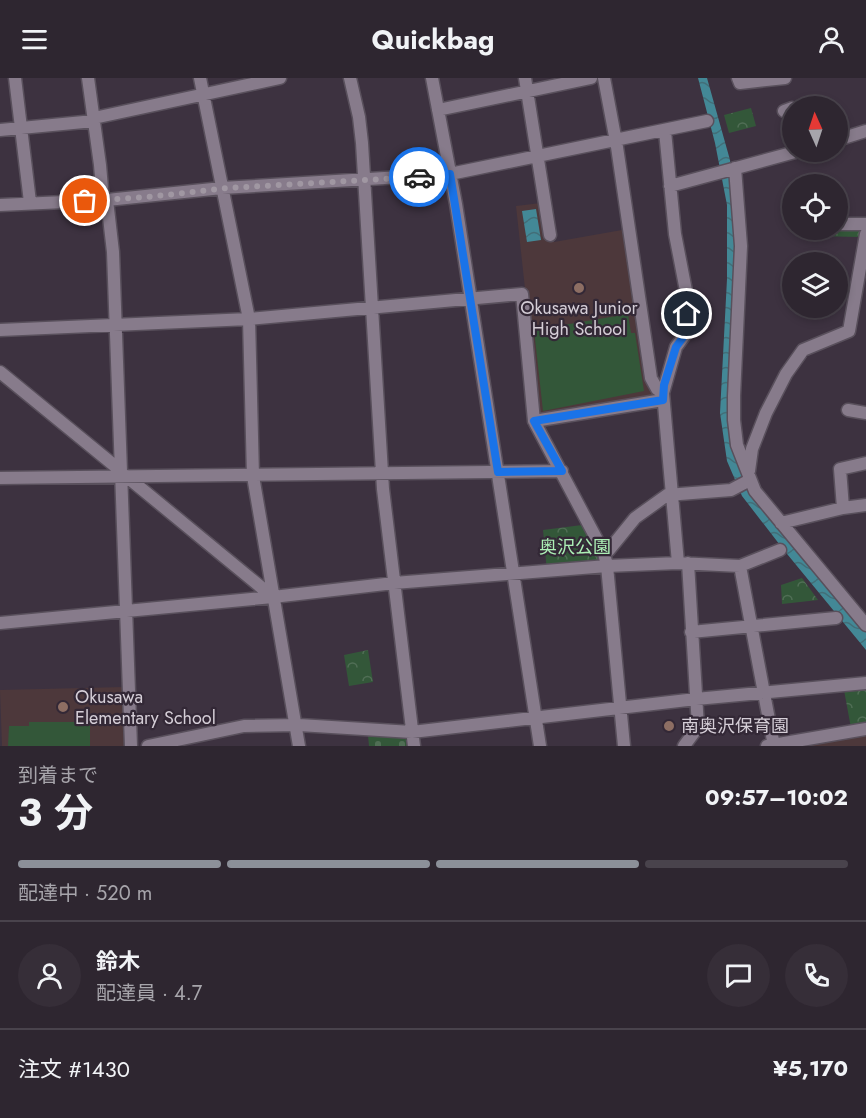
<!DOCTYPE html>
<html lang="ja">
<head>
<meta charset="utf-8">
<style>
	:root { --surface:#2e2630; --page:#362e38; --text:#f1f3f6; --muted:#a7a5ab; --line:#49434c; --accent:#8c9099 }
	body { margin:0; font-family:Jost,"Noto Sans JP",sans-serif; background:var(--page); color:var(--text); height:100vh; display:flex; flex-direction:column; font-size:22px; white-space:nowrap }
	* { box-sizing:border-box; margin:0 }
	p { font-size:20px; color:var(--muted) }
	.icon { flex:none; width:33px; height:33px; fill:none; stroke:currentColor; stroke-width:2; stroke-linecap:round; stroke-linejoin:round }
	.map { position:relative; height:668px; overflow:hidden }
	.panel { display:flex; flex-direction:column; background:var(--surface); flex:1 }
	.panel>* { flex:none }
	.needle { width:39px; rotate:357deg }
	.buttons { position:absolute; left:782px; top:18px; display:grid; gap:12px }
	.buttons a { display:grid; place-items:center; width:66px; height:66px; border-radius:50%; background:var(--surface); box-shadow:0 3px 9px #0003,0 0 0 2px var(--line); font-size:30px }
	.pin { position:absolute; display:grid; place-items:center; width:51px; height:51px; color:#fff; margin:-26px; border:3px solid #fff; border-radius:50%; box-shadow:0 2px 6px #0007 }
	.courier { position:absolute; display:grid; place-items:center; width:60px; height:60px; margin:-30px; border:4px solid #1a73e8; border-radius:50%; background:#fff; color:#222; box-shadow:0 2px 8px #0007 }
	.headline em { font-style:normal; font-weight:700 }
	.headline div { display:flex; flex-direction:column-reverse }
	.headline { display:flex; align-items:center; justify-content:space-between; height:102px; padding:0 18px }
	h1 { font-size:39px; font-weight:700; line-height:45px }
	.bar { display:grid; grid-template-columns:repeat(4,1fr); gap:9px 6px; align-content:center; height:72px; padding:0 18px }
	.bar i { height:8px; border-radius:4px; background:var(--line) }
	.bar .selected { background:var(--accent) }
	.bar p { grid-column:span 4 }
	.line { display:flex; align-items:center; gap:15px; padding:0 18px; border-top:2px solid var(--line) }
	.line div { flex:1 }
	.round { display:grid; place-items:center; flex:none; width:63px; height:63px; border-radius:32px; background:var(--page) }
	header { display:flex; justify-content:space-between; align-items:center; height:78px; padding:0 18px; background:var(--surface); font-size:27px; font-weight:700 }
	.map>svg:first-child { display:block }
	.education { fill:#4d383b }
	.cemetery { fill:url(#cemetery-stones) }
	.park { fill:url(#park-crowns) }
	.garden { fill:#335739 }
	.water { fill:url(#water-waves) }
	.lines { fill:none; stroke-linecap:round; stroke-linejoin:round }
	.minor-casing { stroke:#59505c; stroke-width:15 }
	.minor { stroke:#877b8b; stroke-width:12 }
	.done { stroke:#a097a2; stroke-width:6; stroke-dasharray:0 10.8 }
	.route { stroke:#1a73e8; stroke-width:8 }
	.education-dot { fill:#8d6e63; stroke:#332836; stroke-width:2 }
	.labels { text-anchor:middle; stroke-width:4.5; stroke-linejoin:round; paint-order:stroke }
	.poi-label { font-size:18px; fill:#d5ced7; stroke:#332836; text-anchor:start }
	.park-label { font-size:18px; fill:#acefb5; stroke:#332836 }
</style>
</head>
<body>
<header><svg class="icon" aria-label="menu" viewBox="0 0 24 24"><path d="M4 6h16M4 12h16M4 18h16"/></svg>Quickbag<svg class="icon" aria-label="person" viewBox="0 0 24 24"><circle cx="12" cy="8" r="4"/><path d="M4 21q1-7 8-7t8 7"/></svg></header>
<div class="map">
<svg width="866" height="668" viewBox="0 0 866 668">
	<defs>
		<pattern id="cemetery-stones" width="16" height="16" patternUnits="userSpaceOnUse" patternTransform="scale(1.5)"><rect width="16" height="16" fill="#335739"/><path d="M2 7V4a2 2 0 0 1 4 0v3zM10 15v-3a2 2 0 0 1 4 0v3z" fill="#506e55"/></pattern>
		<pattern id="park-crowns" width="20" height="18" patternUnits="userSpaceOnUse" patternTransform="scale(1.5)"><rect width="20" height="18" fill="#335739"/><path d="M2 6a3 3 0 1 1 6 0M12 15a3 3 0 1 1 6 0" fill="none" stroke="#506e55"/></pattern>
		<pattern id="water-waves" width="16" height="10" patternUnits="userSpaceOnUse" patternTransform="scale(1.5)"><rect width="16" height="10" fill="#438896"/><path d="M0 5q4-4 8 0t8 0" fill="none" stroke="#426e78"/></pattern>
	</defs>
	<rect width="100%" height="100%" fill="#3d3240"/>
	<path class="education" d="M541,125L554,164L622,152L646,299L655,316L652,321L641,319L539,339L516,128Z
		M125,609L127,668H2L0,612Z
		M866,656V668H801Z"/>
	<path class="cemetery" d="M368,657L409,658L411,668H369Z"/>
	<path class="park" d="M751,30L756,48L729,55L724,37Z
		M862,148L860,159L814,158V152Z
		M590,446L605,482L547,493L543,452Z
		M802,500L818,522L782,526L781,507Z
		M368,572L373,604L349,608L344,577Z
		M866,609V648L851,650L844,612Z"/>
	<path class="garden" d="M628,236L631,255H635L644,313L543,333L534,252Z
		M29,644H90V668H8L9,648H29Z"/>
	<path class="water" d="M698,0H707L730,82L738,146L736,375L780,449L866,553V572L783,471L742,418L727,383L720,335L727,201V127L715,65Z
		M536,131L541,162L527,164L522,133Z"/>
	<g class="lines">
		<defs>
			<path id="minor" d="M15,0L30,124
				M88,0L100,87L103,122
				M200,0L249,241L253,398L299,668
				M350,0L359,39L362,65L383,411L414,668
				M432,0L456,126L540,668
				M525,0L550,157
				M604,0L617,69L651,300L657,311L663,315
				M738,0L740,5L785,0
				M438,32L591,0
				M784,33L792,30
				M94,40L280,0
				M0,52L94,43
				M665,53L675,156L687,218V254L676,269L663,315L678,485
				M837,62L866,53
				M735,90L741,168L734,318V342L737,367L755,413L866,547
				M670,108L795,74
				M107,122L113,174L131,668
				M0,127L107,122L222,110L450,96L707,43
				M837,146H866
				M0,252L249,241L522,216L534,343L604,475L607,488L624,668
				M0,294L121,393
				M848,332L866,335
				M534,343L663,322
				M749,393L752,371L766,335L786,296L803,272L849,253L866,156
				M126,398L273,519
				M0,400L562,393
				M843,430L840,391L866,385
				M781,445L843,430L866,427
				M604,475L609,472L635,440L667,417L731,412L750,402
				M740,488L774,668
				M0,545L273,519L394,505L607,488L678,485L740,488L780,472
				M691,554L836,540
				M148,668L244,648L299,647L412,654L696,621L866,605
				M684,668L698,649L688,485
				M767,668L866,651"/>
		</defs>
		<use href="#minor" class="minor-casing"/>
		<use href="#minor" class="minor"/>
	</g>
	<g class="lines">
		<path class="done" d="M85,123L148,119L228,110L419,99"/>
		<path class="route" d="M419,99L450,96L498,394L562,393L534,343L663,322L664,307L676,269L687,254V236"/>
	</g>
	<g class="education-dot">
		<circle cx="579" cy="210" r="6"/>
		<circle cx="63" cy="629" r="6"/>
		<circle cx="669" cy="648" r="6"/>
	</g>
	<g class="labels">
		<g class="poi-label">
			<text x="579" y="236" text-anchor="middle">Okusawa Junior<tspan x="579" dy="21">High School</tspan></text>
			<text x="75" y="625">Okusawa<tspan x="75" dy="21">Elementary School</tspan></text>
			<text x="681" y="654">南奥沢保育園</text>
		</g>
		<g class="park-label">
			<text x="575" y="475">奥沢公園</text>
		</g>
	</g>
</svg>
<div class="buttons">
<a><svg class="needle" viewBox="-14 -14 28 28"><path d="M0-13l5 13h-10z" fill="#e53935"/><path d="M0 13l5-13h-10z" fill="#a7a5ab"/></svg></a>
<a><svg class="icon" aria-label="locate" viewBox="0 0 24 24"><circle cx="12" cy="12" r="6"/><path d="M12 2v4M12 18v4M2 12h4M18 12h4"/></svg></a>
<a><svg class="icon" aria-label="layers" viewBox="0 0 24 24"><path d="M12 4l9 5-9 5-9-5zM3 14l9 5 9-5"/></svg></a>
</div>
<div class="pin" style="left:85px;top:123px;background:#ea580c"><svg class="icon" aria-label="bag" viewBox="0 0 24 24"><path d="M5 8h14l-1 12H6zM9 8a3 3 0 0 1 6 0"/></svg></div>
<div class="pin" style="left:687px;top:236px;background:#1f2937"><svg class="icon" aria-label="home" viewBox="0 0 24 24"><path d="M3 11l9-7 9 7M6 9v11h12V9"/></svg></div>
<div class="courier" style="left:419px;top:99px"><svg class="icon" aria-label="car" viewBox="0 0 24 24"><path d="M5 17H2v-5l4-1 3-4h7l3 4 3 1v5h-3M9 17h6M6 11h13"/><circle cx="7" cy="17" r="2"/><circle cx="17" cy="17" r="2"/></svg></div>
</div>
<section class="panel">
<div class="headline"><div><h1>3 分</h1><p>到着まで</p></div><em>09:57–10:02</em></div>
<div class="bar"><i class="selected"></i><i class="selected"></i><i class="selected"></i><i></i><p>配達中 · 520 m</p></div>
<div class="line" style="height:108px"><a class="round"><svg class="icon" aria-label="person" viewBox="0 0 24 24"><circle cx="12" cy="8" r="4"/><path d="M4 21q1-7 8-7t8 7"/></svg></a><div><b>鈴木</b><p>配達員 · 4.7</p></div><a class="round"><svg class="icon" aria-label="chat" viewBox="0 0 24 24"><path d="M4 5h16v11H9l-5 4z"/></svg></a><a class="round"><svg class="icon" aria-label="phone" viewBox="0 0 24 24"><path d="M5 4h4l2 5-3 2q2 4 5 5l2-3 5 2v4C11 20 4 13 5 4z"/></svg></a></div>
<div class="line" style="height:78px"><div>注文 #1430</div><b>¥5,170</b></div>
</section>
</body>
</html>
